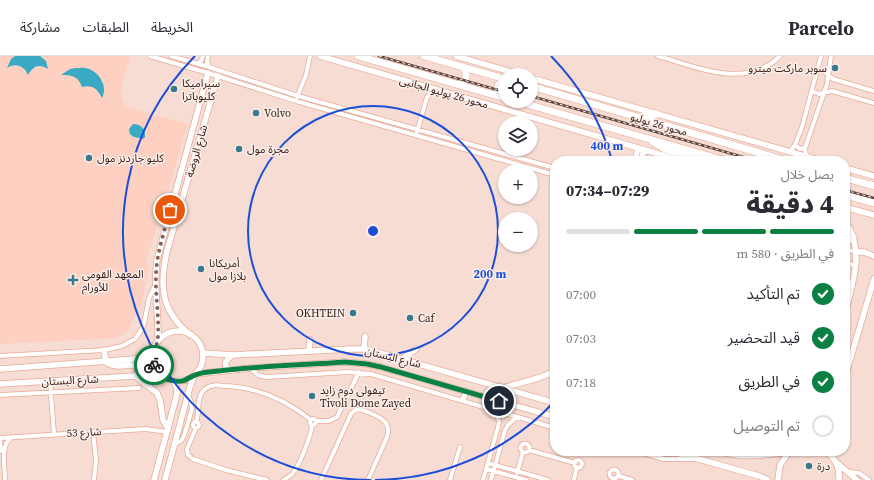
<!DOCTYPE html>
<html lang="ar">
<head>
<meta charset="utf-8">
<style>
	:root { --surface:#fff; --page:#f2f2f3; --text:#2b2b33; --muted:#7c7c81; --line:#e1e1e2; --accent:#0b8043 }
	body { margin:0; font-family:"Source Serif 4","Noto Sans Arabic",serif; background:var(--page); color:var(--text); direction:rtl; height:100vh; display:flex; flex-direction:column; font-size:15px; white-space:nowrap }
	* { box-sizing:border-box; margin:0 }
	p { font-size:13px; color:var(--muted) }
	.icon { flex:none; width:22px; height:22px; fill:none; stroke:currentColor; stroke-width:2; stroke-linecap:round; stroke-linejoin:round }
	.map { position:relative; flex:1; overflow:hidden; direction:ltr }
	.sheet { position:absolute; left:550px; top:100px; width:300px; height:300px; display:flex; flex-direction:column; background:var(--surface); border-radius:16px; box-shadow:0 1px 3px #0004; direction:rtl }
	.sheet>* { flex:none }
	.controls { position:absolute; left:498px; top:12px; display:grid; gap:8px }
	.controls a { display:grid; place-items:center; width:40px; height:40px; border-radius:50%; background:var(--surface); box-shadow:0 1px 3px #0004; font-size:20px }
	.pin { position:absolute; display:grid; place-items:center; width:34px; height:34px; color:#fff; margin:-17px; border:2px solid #fff; border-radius:50%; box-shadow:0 1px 4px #0007 }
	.courier { position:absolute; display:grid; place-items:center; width:40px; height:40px; margin:-20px; border:3px solid #0b8043; border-radius:50%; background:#fff; color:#222; box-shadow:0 1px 5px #0007 }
	.overview em { font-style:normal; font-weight:800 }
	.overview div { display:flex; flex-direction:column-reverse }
	.overview { display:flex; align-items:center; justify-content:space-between; height:68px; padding:0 16px }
	h1 { font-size:26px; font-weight:800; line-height:30px }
	.bar { display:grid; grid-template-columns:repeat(4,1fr); gap:6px 4px; align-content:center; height:48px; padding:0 16px }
	.bar i { height:5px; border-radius:3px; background:var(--line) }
	.bar .on { background:var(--accent) }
	.bar p { grid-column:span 4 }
	ol { padding:0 16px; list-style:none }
	li { display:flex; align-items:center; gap:12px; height:44px }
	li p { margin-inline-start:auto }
	li .icon { padding:4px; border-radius:50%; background:var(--accent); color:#fff; stroke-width:4 }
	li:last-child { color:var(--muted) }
	li i { width:22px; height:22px; border:2px solid var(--line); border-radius:50% }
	header { display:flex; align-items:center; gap:24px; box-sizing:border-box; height:56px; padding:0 20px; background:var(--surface); border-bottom:1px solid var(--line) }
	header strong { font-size:19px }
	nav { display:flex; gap:22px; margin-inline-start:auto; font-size:14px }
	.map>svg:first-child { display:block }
	.built { fill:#fdd0c2 }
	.water { fill:#3aa9c4 }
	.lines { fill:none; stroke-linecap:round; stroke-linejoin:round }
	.street-casing { stroke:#e8a995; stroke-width:5.5 }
	.secondary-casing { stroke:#e8a995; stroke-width:7 }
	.highway-casing { stroke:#e8a995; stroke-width:8 }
	.street { stroke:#fff; stroke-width:4 }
	.secondary { stroke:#fff; stroke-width:5.5 }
	.highway { stroke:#fff; stroke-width:7 }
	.rail-casing { stroke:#5d443c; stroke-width:2.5 }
	.rail { stroke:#fbede9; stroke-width:1; stroke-dasharray:3; stroke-linecap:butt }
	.done { stroke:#7d645c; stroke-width:4; stroke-dasharray:0 7.2 }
	.route { stroke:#0b8043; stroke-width:5 }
	.ring { fill:none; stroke:#1d4ed8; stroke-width:2 }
	.poi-dot { fill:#377a8b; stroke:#fbede9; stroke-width:1.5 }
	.labels { text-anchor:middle; stroke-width:3; stroke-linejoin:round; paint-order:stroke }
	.poi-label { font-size:11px; fill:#3b231b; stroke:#fbede9; text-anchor:start }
	.street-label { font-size:11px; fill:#3b231b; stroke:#fbede9 }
	.centre { fill:#1d4ed8; stroke:#fbede9; stroke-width:2 }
	.ring-label { font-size:12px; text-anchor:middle; font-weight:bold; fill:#1d4ed8; stroke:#fbede9; stroke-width:3; stroke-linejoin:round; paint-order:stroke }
</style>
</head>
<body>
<header>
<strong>Parcelo</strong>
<nav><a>الخريطة</a><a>الطبقات</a><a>مشاركة</a></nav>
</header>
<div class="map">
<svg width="874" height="424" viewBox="0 0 874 424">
	<rect width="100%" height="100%" fill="#f7dcd4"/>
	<path class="built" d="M0,0H130L120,37L126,51L188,68L146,206L149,209L142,246L127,275L118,282L0,288Z"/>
	<path class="water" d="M15,0H40L46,5L48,13C39,7 33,10 28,19C25,10 15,6 7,12L11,3Z
		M76,12C80,12 84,11 89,13C100,17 108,31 102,42C98,33 92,28 82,31C78,20 72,19 61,19L70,13Z
		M133,68C141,68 146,73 145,81L143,83C136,81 129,82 129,73Z"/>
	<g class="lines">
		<defs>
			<path id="street" d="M150,0L208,17L296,45L555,119
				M171,0L209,11L298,40L555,112
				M208,0L207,6L209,10
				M658,0C697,11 746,34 780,0
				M198,8L201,5L203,0
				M817,15H824L833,23L874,35
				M812,35L819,38L832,35L874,47
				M297,41L306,19L310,0
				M417,76L427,41L435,33
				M795,89L800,93L805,92
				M790,96L795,89L802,71L821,0
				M806,101L805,92L827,28L831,0
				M845,193L856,196
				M845,205L856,211
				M0,300L104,294L122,290L135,283L140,276L144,268L149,242L155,230
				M250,312L258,319L266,321L348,316L371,318L555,372
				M50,325L54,378
				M0,339L139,332
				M310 366a3 3 0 1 1 6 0a3 3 0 1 1-6 0Z
				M316,365H329L337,361L359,316
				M196,366C200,356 196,341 204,334C210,328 218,329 225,330C257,331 286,344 311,364
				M193 369a3 3 0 1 1 6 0a3 3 0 1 1-6 0Z
				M196,372L187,393L188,399L193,403L226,414L267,424
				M93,376L96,404L94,424
				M0,382L146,373L167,376
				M0,382L1,395
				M520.5 392a4.5 4.5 0 1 1 9 0a4.5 4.5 0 1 1-9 0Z
				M175,388L181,385L184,380L192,353L191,346L188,339
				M529,394L575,407
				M635,395L664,403H693
				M574 408a4 4 0 1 1 8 0a4 4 0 1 1-8 0Z
				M488,407L548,424
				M486,413L526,424
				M609.5 418a4.5 4.5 0 1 1 9 0a4.5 4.5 0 1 1-9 0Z
				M850,416L859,417L869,424
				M517,417L523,396
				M619,420L632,424
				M5,424C5,411 0,389 11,382
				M283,424C287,422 291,420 293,417C300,408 311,380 312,369
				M321,424L351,358C353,356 353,355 356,354C360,352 364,355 368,356C380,361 392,366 387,381L368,424
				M450,424L460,391
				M483,424L498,371L499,366L496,356
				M491,424L505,374L508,369L517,361
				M574,424L577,411"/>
			<path id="secondary" d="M320,0L683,105
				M456,0L522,19
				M531,22L822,105
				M635,105L638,92
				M641,105L644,94
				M845,112L874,120
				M845,151L874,159
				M845,165C865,193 853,226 845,257
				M845,188L854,181
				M857,196H864L874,200
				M153 300a25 25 0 1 1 50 0a25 25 0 1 1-50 0Z
				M190,279C161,254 159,231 167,195L218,20
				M158,285C159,258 153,230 157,204L208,17
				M364,293L365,280
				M104,294L106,306C117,315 128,305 138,311L139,316L135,320L157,337L160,344L163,364L168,373
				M309,295L310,284
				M203,297L233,299L350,293H366L555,347
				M402,303L416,293
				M0,313L135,303L153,297
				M229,314C222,308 226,304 233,299
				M196,318L250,312L345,306L367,308L381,311L555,361
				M845,321L874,223
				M0,328L135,320L165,322
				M503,332C520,326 539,324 555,315
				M463,344L466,335
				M670,395L759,420L768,424
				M718,395C744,403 763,399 790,396
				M826,395C835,402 840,412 839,424
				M836,406L857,424
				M154,424L177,338V333L174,325
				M165,424L189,334L194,320
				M778,424L780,409L789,396"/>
			<path id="highway" d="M358,0L505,42
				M424,0L505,23
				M460,28L466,22V16L463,11
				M531,30L787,105
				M500,40C495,34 497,27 505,24
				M516,45L726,105
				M639,61L657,58
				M653,86L665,93L702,105
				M845,122L874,130
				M845,139L874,147"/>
		</defs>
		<use href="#street" class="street-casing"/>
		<use href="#secondary" class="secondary-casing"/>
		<use href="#highway" class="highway-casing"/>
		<use href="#street" class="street"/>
		<use href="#secondary" class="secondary"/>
		<use href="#highway" class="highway"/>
		<defs>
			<path id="rail" d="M379,0L505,36
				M531,40L757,105
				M845,134L874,142"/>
		</defs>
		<use href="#rail" class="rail-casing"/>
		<use href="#rail" class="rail"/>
	</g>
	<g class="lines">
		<path class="done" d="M154,309C151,296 158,291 158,279C159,258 155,238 156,217C157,196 165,174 170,154"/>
		<path class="route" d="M154,309C158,318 165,324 175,325C186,327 189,320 198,318C204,316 212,316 219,315C261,310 303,309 345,306L367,308L381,311L499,345"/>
	</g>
	<g class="ring">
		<circle cx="373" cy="175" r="125"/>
		<path d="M554 346A249 249 0 0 1 375 424M371 424A249 249 0 0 1 195 0M551 0A249 249 0 0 1 612 104"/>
	</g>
	<g class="poi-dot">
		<circle cx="835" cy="12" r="4"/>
		<circle cx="174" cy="33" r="4"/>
		<circle cx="256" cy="57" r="4"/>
		<circle cx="239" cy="93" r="4"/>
		<circle cx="89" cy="102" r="4"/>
		<circle cx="201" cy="213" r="4"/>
		<path d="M71 218h4v4h4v4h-4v4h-4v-4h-4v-4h4z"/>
		<circle cx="353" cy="257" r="4"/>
		<circle cx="410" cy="262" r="4"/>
		<circle cx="312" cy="340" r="4"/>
		<circle cx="809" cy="410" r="4"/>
	</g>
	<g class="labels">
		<g class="poi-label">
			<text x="827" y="16" text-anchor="end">سوبر ماركت ميترو</text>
			<text x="182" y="31">سيراميكا<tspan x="182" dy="13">كليوباترا</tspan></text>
			<text x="264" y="61">Volvo</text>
			<text x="247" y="97">مجرة مول</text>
			<text x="97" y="106">كليو جاردنز مول</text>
			<text x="209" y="211">أمريكانا<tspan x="209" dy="13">بلازا مول</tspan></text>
			<text x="82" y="222">المعهد القومى<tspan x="82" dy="13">للأورام</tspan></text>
			<text x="345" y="261" text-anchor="end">OKHTEIN</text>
			<text x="418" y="266">Caf</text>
			<text x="320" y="338">تيفولى دوم زايد<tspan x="320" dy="13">Tivoli Dome Zayed</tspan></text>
			<text x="817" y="414">درة</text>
		</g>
		<g class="street-label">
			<text transform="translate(444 36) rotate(16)" y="4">محور 26 يوليو الجانبى</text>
			<text transform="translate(659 68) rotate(16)" y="4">محور 26 يوليو</text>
			<text transform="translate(196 95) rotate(-74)" y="4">شارع الروضة</text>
			<text transform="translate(393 301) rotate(14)" y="4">شارع البستان</text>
			<text transform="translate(70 324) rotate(-3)" y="4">شارع البستان</text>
			<text transform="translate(84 376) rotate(-3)" y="4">شارع 53</text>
		</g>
	</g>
	<circle cx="373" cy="175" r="6" class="centre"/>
	<g class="ring-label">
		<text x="607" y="94">400 m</text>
		<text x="490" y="222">200 m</text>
	</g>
</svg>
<div class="controls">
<a><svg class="icon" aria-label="locate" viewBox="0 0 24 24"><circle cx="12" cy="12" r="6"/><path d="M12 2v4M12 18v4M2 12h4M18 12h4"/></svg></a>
<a><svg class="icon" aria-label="layers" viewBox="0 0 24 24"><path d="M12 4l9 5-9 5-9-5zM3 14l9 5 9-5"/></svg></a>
<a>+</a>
<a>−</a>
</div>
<div class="pin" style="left:170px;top:154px;background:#ea580c"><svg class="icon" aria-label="bag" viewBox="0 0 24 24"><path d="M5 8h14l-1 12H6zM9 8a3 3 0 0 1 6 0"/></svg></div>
<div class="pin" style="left:499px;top:345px;background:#1f2937"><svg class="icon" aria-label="home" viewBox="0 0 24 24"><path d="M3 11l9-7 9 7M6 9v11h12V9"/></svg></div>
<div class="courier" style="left:154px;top:309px"><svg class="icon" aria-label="bike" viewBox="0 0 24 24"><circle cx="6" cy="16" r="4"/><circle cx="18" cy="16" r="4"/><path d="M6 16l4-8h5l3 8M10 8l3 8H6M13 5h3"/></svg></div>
<section class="sheet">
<div class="overview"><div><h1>4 دقيقة</h1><p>يصل خلال</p></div><em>07:29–07:34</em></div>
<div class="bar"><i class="on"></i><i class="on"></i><i class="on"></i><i></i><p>في الطريق · 580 m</p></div>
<ol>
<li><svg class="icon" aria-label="check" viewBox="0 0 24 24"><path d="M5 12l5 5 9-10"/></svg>تم التأكيد<p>07:00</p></li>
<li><svg class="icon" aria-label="check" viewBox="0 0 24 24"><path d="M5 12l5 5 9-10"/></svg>قيد التحضير<p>07:03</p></li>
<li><svg class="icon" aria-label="check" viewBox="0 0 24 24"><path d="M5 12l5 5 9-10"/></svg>في الطريق<p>07:18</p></li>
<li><i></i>تم التوصيل</li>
</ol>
</section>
</div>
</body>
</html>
